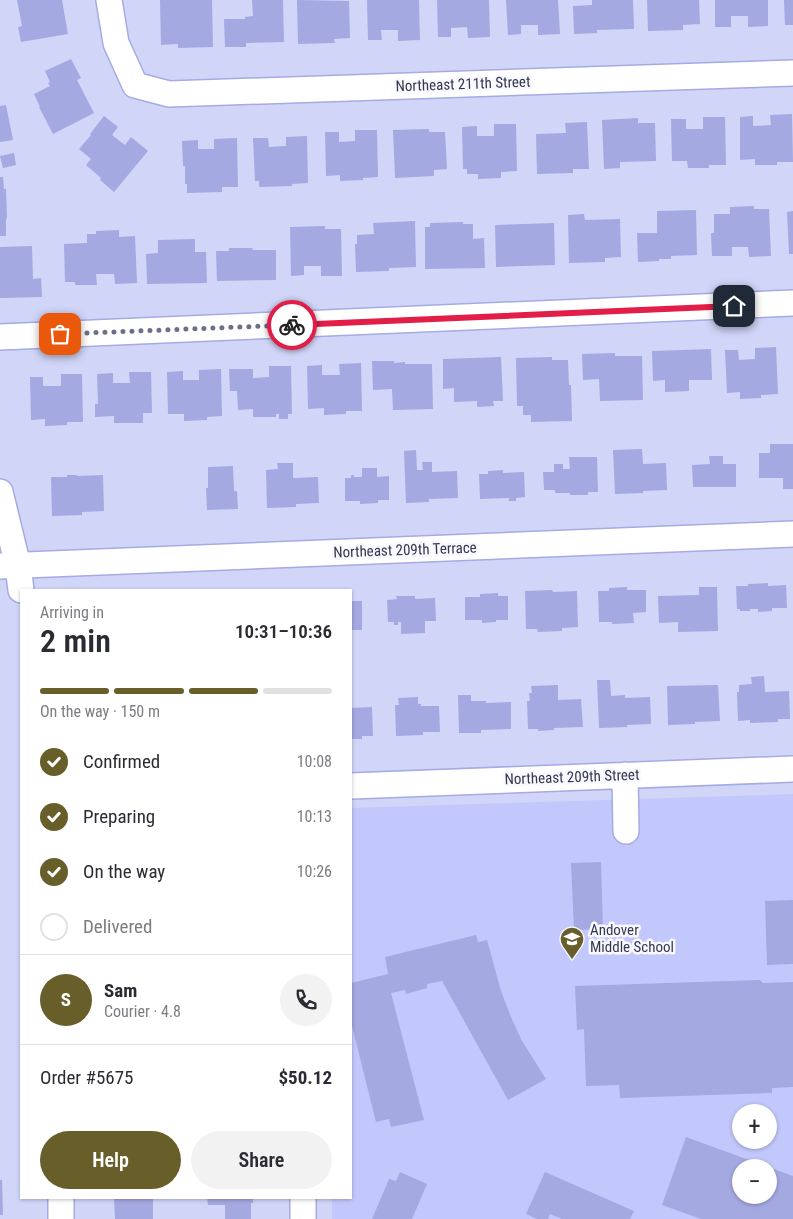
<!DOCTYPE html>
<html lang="en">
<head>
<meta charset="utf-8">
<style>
	:root { --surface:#fff; --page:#f2f2f3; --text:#2b2b33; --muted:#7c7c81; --line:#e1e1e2; --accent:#675e2a }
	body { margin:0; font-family:"Roboto Condensed",sans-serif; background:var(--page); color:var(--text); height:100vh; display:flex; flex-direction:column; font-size:19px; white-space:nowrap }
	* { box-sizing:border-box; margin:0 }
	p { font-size:16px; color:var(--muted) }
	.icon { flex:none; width:28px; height:28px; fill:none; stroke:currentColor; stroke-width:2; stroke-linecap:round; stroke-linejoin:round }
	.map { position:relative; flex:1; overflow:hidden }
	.sheet { position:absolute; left:20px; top:589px; width:332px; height:610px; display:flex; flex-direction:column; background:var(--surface); border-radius:0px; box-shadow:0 1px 4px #0004 }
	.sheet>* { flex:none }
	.tools { position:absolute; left:732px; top:1104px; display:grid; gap:10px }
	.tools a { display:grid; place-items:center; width:45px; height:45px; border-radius:50%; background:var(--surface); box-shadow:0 1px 4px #0004; font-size:25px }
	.pin { position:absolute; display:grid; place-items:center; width:42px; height:42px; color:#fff; margin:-21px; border-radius:10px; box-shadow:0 2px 8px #0006 }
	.courier { position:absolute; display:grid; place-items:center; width:50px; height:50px; margin:-25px; border:4px solid #e11d48; border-radius:50%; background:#fff; color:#222; box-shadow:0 1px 6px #0007 }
	.overview em { font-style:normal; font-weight:600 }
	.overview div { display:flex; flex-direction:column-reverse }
	.overview { display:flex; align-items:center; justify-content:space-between; height:85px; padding:0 20px }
	h1 { font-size:32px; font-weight:600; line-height:38px }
	.bar { display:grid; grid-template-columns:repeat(4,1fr); gap:8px 5px; align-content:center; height:60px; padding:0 20px }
	.bar i { height:6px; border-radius:4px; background:var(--line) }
	.bar .current { background:var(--accent) }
	.bar p { grid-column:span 4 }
	.line { display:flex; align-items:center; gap:12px; padding:0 20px; border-top:1px solid var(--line) }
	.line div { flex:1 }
	.round { display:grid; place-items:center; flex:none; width:52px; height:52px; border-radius:26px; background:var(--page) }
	ol { padding:0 20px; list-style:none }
	li { display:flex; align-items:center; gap:15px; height:55px }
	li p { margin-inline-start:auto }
	li .icon { padding:5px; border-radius:50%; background:var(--accent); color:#fff; stroke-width:4 }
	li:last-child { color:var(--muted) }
	li i { width:28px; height:28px; border:2px solid var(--line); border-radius:50% }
	.action { display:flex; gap:10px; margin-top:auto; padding:10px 20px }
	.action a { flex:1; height:58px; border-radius:30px; background:var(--accent); color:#fff; font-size:20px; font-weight:600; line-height:58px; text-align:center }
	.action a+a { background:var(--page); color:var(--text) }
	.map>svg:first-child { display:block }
	.built { fill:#c2c8fc; fill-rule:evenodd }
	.building { fill:#a4a9e1; fill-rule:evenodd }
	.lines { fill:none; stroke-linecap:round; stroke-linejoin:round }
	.minor-casing { stroke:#a5abe3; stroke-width:28 }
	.minor { stroke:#fff; stroke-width:25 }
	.done { stroke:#6c6e8a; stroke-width:5; stroke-dasharray:0 9 }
	.route { stroke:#e11d48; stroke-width:6 }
	.labels { text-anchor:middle; stroke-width:5; stroke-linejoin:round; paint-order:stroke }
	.street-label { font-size:15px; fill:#35374e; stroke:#f8f9ff }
	.poi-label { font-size:15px; fill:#35374e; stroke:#f8f9ff; text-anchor:start }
</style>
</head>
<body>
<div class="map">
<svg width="793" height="1219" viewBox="0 0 793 1219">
	<rect width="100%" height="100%" fill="#d1d5f8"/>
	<path class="built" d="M793,794V1219H332V1198H351V808ZM741,1112H769V1140H741ZM741,1168H769V1195H741Z"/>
	<path class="building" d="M17,0H62L68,34L21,42L18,27L22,26Z
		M160,0H212L213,47L178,48V44L161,45Z
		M252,0H283L284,42L246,43V47H225L224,19H245V17L253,16Z
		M297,0L349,1L350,38L334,39L335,43L298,44Z
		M367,0H419L420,40L398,41V30H381L382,40H368Z
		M437,0H489L490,37L468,38L467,27L451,28V37H438Z
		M506,0H558L560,34L538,35V25H521V34L508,35Z
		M592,0H633L634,29L597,30V33L574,34L573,6L592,5Z
		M647,0H699L700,24L683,25V30L648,31Z
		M715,0H768V26L748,27V16H731V27H715Z
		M784,0H793V25H785Z
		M71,59L81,78L77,80L94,113L53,134L39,107H40L34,94L50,86L48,83L50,82L45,71Z
		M6,105L13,140L0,142V106Z
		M792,114L793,162H777V165H755V159L740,160V117L753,116V126L771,125L770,115Z
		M104,116L118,127L112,135L125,145L131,137L148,151L114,192L100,180L101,178L86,165L91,159L79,149L91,135L90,134Z
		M703,117H725L726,165H709V168H688L687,161H672L671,119H686V129H703Z
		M638,118V123H655L656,161L620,162V168L604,169L602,120Z
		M587,122L589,169H573V173L537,174L536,134L566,133L565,123Z
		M494,124H516L517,171L501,172V178L478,179V174H467V169H463L462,127L477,126V136H494Z
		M429,129V132H445L447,169L434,170V176L395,178L393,130Z
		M355,130H377L378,177L363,178V180L340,181V175L326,176L325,132H339V142L355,141Z
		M307,136L308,183L292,184V186L259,187V181H255L253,138H268L269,147L286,146V137Z
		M237,138L238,187H222V192L187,193V184H185V166H183L182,141L198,140V149H214V139Z
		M14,153L16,165L3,168L0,156Z
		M0,177H3L4,189H6L7,218L6,219V236H0Z
		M754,206V209H769L771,256L749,257L748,247H732V256H712L711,233H714V214H730V207Z
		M696,210L697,255L671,256V259H659V261L638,262L637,233H657V211Z
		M793,211V254H789L787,212Z
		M584,214L585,220L620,219L621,257L605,258V262L569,263L568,215Z
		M415,221L416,267L389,268V271L356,272L355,244H357V235L374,234L373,223Z
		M463,222V224H473V239L484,238L485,268L425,269V227H430V223Z
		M554,223L555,265L496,267L495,225Z
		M325,226V229H341L342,276H321V266H304V275L291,276L290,227Z
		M119,230V237L135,236L137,283L115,284L114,274H96L97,285H75V282H65L64,244L87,243V234H96V231Z
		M195,239V252H206L207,283L147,284L146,254L158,253V240Z
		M32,246L33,279L41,278L42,297L0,298V247Z
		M229,248H252L253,250H276V280L217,281L216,251H229Z
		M776,347L778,394L761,395V398L740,399V392L727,393L725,350H738L739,360L755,359V348Z
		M711,349L712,380H689V391L665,392V380L653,381L652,351Z
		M615,353V356H642L643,400L600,401L599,379L583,380L582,354Z
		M501,357L503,401H493L494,406L477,407V401L454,402V388L443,389V359Z
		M552,357V360H568L569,385H571L572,421L531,422V415H523V406H517L516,358Z
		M372,361H394V363L405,362V364H432L433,409L393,410L392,389L373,390Z
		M361,363L362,411H346V414L324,415V408L308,409L307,366L322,365V375H340L339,364Z
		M269,366H291L292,414H288V419H279V414H276V417H253V409L238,410L237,391H230L229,369H253V378L269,377Z
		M221,369L222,416L207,417V420L184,421V414H168L167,372L183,371V380H199V370Z
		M129,372H151L152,413H143V423H114V416L95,417V404H98L97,374L113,373V383H130Z
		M61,374H82L83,422H67V425L45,426V419L31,420L30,377H43V386H61Z
		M770,444H793V489H783V478H759V453H770Z
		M642,449L643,464L666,463L667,490L643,491V493L615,494L613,450Z
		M416,450L417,470H423L422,462H432V472L457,471L458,498L429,499V502L406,503L404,451Z
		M709,456H723V464H736V487H693L692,465L710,464Z
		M569,457H597L598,492H588V495H570V493H555V490H544L543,472H554V464H563V469H570Z
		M277,463H293V478L318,477L319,503L296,504V507L267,508L266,470L278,469Z
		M233,466L234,491H237L238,509L207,510L206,488H208V467Z
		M362,468H377V477L389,476V500H378V503L360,504V501H345V478H351V475H354V477H362Z
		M503,470V473L524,472L525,497L516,498V501H509V498L480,499L479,474H488V471Z
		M67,475H77V476L103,475L104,511L82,512V515L52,516L51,477H67Z
		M768,583V586L786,585L787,608H772V611L758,612V609H750V611H740V609H737L736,586H748V584Z
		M627,587V590H646V612L633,613L634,623L612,624V622H599L598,591H609V588Z
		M699,587H717L718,631L678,632V622L659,623L658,596L699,595Z
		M552,590L553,592L577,591L578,627L562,628V631L538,632L537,629H526L525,591Z
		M498,593V596H508V620H496V622L482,623V620H465V597H480V594Z
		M396,596H415V599L435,598L436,621H425V633L401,634V622H398V625H394V622H388L387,600L397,599Z
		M351,601H362V630H351Z
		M764,676L765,692L789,691L790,719H778V722L750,723V720L738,721L737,692H739V685L752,684L751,677Z
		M597,680H610L611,696L625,695V698L650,697L651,724L627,725V727L599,728Z
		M558,685V700L581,699L583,727L554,728V730L538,731V729H528L527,701H530L529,693H532L531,686Z
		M718,685L720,721L695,722V724L668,725L667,686Z
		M458,695H471V701H486V703L511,702V729L481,730V733H459Z
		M418,697V704H421V706H439L440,732H423V735L396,736L395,705H399L398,698Z
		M372,707L373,736H362V739H351V708Z
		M601,862L603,929L574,930L571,863Z
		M793,900V964L767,965L765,901Z
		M476,935L478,942L487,940L501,991L511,1017L522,1041L546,1079L508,1100L442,981L427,984V988L406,994L405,990L391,993L424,1120L391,1127L389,1119L376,1122L351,1022V983L388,974L385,957Z
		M760,980L763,983L793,982V1087L772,1088V1093L620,1098L619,1085L586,1086L584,1029L577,1030L575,986Z
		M686,1137L793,1176V1219H701L662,1205ZM741,1168H769V1195H741Z
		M400,1172L427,1184L412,1219H372L389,1179L396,1181Z
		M545,1172L634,1211L630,1219H562L550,1214L548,1219H537L526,1214Z
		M0,1180H2L3,1215H0Z
		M114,1198H153V1219H115Z
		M207,1198H253V1203H251V1219H225V1205H208Z"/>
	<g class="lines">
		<defs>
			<path id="minor" d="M109,0L116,43L135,85L169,94L793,73
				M0,337L793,303
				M0,492L18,566L21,590
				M0,566L793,534
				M625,775L626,831
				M351,786L793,769
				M61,1198V1219
				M303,1198V1219"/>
		</defs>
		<use href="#minor" class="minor-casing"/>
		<use href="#minor" class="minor"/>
	</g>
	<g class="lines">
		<path class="done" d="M60,334L292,325"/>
		<path class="route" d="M292,325L734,306"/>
	</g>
	<defs>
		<symbol id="school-pin" viewBox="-11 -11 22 30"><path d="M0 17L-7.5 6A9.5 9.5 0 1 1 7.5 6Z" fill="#675e2a" stroke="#f8f9ff"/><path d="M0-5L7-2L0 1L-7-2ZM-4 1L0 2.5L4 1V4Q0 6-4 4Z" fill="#fff"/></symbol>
	</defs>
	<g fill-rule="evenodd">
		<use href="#school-pin" x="558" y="925" width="28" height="38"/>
	</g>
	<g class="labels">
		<g class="street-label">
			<text transform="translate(463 84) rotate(-2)" y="5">Northeast 211th Street</text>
			<text transform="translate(405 550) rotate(-2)" y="5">Northeast 209th Terrace</text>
			<text transform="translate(572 777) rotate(-2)" y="5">Northeast 209th Street</text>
		</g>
		<g class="poi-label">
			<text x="590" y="935">Andover<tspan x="590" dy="17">Middle School</tspan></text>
		</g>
	</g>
</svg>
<div class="tools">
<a>+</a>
<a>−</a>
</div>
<div class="pin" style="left:60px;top:334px;background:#ea580c"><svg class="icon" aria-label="bag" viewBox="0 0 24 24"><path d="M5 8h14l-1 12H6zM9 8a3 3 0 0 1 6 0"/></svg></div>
<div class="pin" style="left:734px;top:306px;background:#1f2937"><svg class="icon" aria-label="home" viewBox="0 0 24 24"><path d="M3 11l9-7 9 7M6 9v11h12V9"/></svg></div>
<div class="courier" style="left:292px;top:325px"><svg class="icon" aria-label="bike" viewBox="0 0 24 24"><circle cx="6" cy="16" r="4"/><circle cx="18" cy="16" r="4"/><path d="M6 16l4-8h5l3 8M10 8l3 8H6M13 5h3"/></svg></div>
<section class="sheet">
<div class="overview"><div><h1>2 min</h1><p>Arriving in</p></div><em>10:31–10:36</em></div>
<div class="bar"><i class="current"></i><i class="current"></i><i class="current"></i><i></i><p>On the way · 150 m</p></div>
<ol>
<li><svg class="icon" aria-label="check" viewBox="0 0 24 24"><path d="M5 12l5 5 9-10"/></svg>Confirmed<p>10:08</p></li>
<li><svg class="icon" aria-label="check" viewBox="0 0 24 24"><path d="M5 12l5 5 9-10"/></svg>Preparing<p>10:13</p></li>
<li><svg class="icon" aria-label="check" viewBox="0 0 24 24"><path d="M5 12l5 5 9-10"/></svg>On the way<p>10:26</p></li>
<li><i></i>Delivered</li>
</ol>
<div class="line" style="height:90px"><b class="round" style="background:var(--accent);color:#fff">S</b><div><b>Sam</b><p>Courier · 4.8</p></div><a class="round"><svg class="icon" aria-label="phone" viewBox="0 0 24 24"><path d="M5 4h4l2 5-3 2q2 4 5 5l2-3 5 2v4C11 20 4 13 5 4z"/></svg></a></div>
<div class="line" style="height:65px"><div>Order #5675</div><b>$50.12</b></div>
<div class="action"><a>Help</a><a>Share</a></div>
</section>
</div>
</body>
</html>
